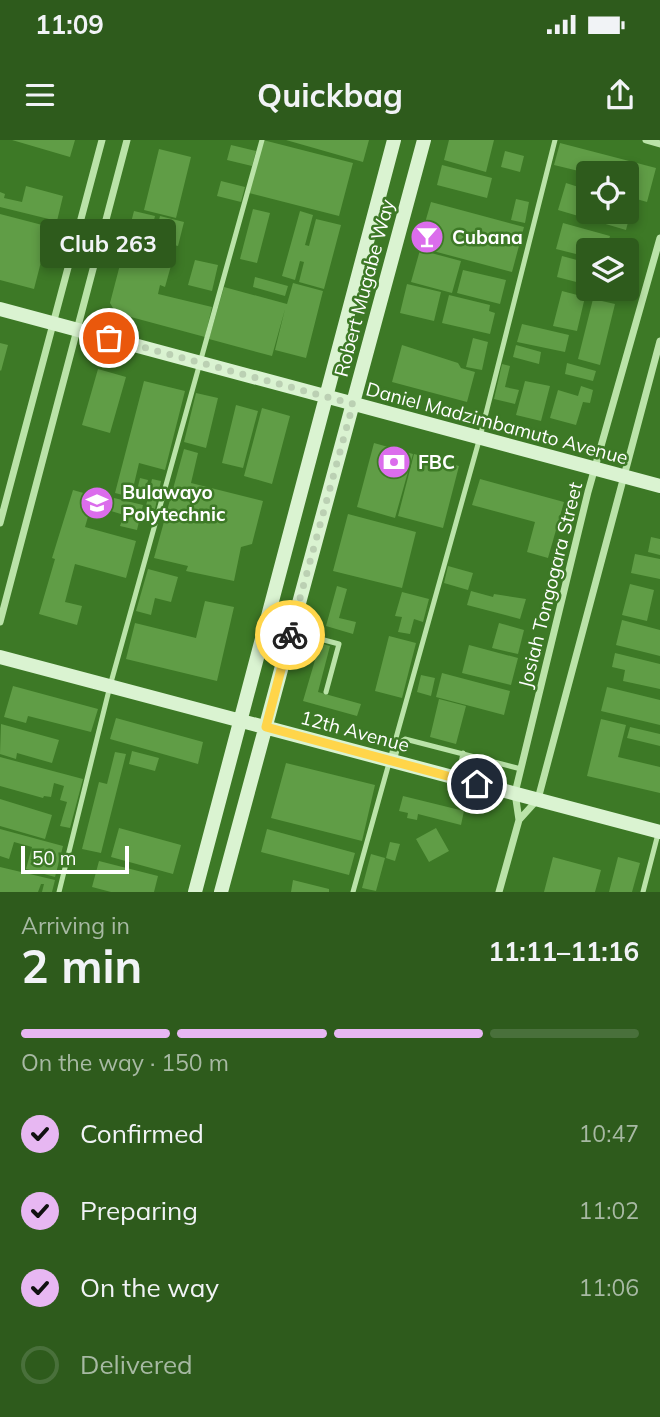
<!DOCTYPE html>
<html lang="en">
<head>
<meta charset="utf-8">
<style>
	:root { --surface:#2e5b1c; --page:#366125; --text:#f1f3f6; --muted:#a7b9a3; --line:#49703b; --accent:#e7b7f2 }
	body { margin:0; font-family:Mulish,sans-serif; background:var(--page); color:var(--text); height:100vh; display:flex; flex-direction:column; font-size:26px; white-space:nowrap }
	* { box-sizing:border-box; margin:0 }
	p { font-size:23px; color:var(--muted) }
	.icon { flex:none; width:38px; height:38px; fill:none; stroke:currentColor; stroke-width:2; stroke-linecap:round; stroke-linejoin:round }
	.map { position:relative; height:752px; overflow:hidden }
	.details { display:flex; flex-direction:column; background:var(--surface); flex:1 }
	.details>* { flex:none }
	.controls { position:absolute; left:576px; top:21px; display:grid; gap:14px }
	.controls a { display:grid; place-items:center; width:63px; height:63px; border-radius:7px; background:var(--surface); box-shadow:0 4px 10px #0003; font-size:35px }
	.scale { position:absolute; left:21px; bottom:18px; width:108px; box-sizing:border-box; padding-left:7px; border:4px solid #fff; border-top:0; font-size:19px; line-height:24px; white-space:nowrap; color:#fff; -webkit-text-stroke:5px #3d7926; paint-order:stroke }
	.pin { position:absolute; display:grid; place-items:center; width:60px; height:60px; color:#fff; margin:-30px; border:4px solid #fff; border-radius:50%; box-shadow:0 2px 7px #0007 }
	.courier { position:absolute; display:grid; place-items:center; width:70px; height:70px; margin:-35px; border:5px solid #ffd54a; border-radius:50%; background:#fff; color:#222; box-shadow:0 2px 9px #0007 }
	.bubble { position:absolute; height:49px; border-radius:7px; background:var(--surface); box-shadow:0 4px 10px #0003; font-size:23px; font-weight:700; line-height:49px; text-align:center }
	.headline em { font-style:normal; font-weight:700 }
	.headline div { display:flex; flex-direction:column-reverse }
	.headline { display:flex; align-items:center; justify-content:space-between; height:119px; padding:0 21px }
	h1 { font-size:46px; font-weight:700; line-height:52px }
	.bar { display:grid; grid-template-columns:repeat(4,1fr); gap:10px 7px; align-content:center; height:84px; padding:0 21px }
	.bar i { height:9px; border-radius:5px; background:var(--line) }
	.bar .active { background:var(--accent) }
	.bar p { grid-column:span 4 }
	ol { padding:0 21px; list-style:none }
	li { display:flex; align-items:center; gap:21px; height:77px }
	li p { margin-inline-start:auto }
	li .icon { padding:7px; border-radius:50%; background:var(--accent); color:#111; stroke-width:4 }
	li:last-child { color:var(--muted) }
	li i { width:38px; height:38px; border:4px solid var(--line); border-radius:50% }
	.status { display:flex; justify-content:space-between; align-items:center; height:49px; padding:0 35px; background:var(--surface); direction:ltr }
	.status svg { height:19px; fill:currentColor }
	header { display:flex; justify-content:space-between; align-items:center; height:91px; padding:0 21px; background:var(--surface); font-size:32px; font-weight:700 }
	.map>svg:first-child { display:block }
	.building { fill:#609d46 }
	.lines { fill:none; stroke-linecap:round; stroke-linejoin:round }
	.lane { stroke:#bae3a8; stroke-width:5 }
	.street { stroke:#bae3a8; stroke-width:7 }
	.secondary { stroke:#daf3d1; stroke-width:14 }
	.done { stroke:#bbd0b3; stroke-width:7; stroke-dasharray:0 12.6 }
	.route { stroke:#ffd54a; stroke-width:9 }
	.labels { text-anchor:middle; stroke-width:5; stroke-linejoin:round; paint-order:stroke }
	.poi-label { font-size:19px; font-weight:bold; fill:#fff; stroke:#3d7926; text-anchor:start }
	.street-label { font-size:19px; fill:#fff; stroke:#3d7926 }
</style>
</head>
<body>
<div class="status"><b>11:09</b><svg viewBox="0 0 49 12"><path d="M0 12V9h3v3zM5 12V6h3v6zM10 12V3h3v9zM15 12V0h3v12zM26 1h20v11H26zM47 4h2v5h-2z"/></svg></div>
<header><svg class="icon" aria-label="menu" viewBox="0 0 24 24"><path d="M4 6h16M4 12h16M4 18h16"/></svg>Quickbag<svg class="icon" aria-label="share" viewBox="0 0 24 24"><path d="M12 15V3M7 8l5-5 5 5M5 13v7h14v-7"/></svg></header>
<div class="map">
<svg width="660" height="752" viewBox="0 0 660 752">
	<rect width="100%" height="100%" fill="#3d7926"/>
	<path class="building" d="M12,0H75L70,17Z
		M263,0L353,23L339,76L249,53Z
		M286,0H369L363,22Z
		M449,0H494L486,32L444,20Z
		M560,3L656,28L647,62L626,56L629,44L626,43V33H587L554,25Z
		M231,5L256,11L252,26L227,20Z
		M159,9L191,17L176,78L144,70Z
		M505,11L524,16L520,32L501,27Z
		M442,25L492,38L487,58L437,45Z
		M221,41L245,47L241,62L217,56Z
		M566,43L588,50V72H626V61L633,63L626,90L558,70Z
		M26,46L63,56L57,81L0,67V52L5,54L4,58L22,62Z
		M516,59L529,62L525,83L511,80Z
		M431,62L524,87L512,132L418,107Z
		M253,69L270,73L257,123L240,119Z
		M134,71L155,76L147,108L174,115L165,147L160,145L158,154L212,167L205,197L116,173L110,163Z
		M300,71L313,75L305,105L309,106L316,79L341,85L324,149L299,142L304,122L300,121L295,140L282,136Z
		M0,74L50,87L34,149L0,140Z
		M160,76L184,82L178,106L154,100Z
		M563,83L610,96L606,110H588V117L556,109Z
		M420,110L461,121L452,153L411,142Z
		M562,116L588,123V145L557,137Z
		M195,120L218,125L212,151L188,145Z
		M463,130L506,140L500,164L457,153Z
		M255,137L288,146L285,156L253,147Z
		M293,143L323,151L306,218L275,210L285,169L272,216L209,199L224,147L287,164Z
		M407,144L441,152L434,181L400,173Z
		M562,151L585,157L577,191L553,186Z
		M449,155L490,165L489,171L495,173L490,194L442,183Z
		M593,159L615,164L600,225L578,219Z
		M522,184L569,195L565,212L517,202Z
		M473,198L488,202L482,230L466,227Z
		M0,203L8,205L1,231L0,230Z
		M402,205L458,223L461,228L475,232L467,262L392,242Z
		M516,205L541,212L539,224L513,217Z
		M567,223L596,231L593,241L565,234Z
		M502,224L510,226L505,247L519,250L515,264L494,259Z
		M98,229L126,237L110,293L82,285Z
		M144,241L185,251L165,330L139,323L131,357L115,353Z
		M525,241L550,246L541,281L516,275Z
		M581,246L593,250L590,263L583,262L576,285L550,278L558,250L578,256Z
		M196,253L218,258L206,308L184,302Z
		M236,265L258,271L243,328L222,323Z
		M262,268L290,276L272,344L244,336Z
		M374,303L413,314L395,378L357,367Z
		M184,309L198,313L191,343L263,361L252,404L241,407L234,441L186,431L188,426L154,418Z
		M414,314L459,326L443,388L398,376Z
		M140,338L148,340L143,361L135,359Z
		M152,339L161,341L155,369L146,366Z
		M480,339L564,362L548,418L527,412L535,382L472,365Z
		M73,350L94,356L85,387L136,401L126,438L75,424L65,462L82,466L77,485L39,474L55,419L52,418Z
		M114,358L143,365L137,390L120,386L124,375L111,371Z
		M348,374L416,392L402,448L333,431Z
		M651,397L660,399V415L648,412Z
		M635,414L660,419V439L631,433Z
		M448,426L473,433L468,450L444,443Z
		M148,429L178,437L171,462L155,458L151,475L136,471Z
		M630,444L654,450L647,481L622,475Z
		M337,446L347,449L339,478L356,482L353,494L326,486Z
		M471,451L493,457L494,454L526,459L520,479L467,465Z
		M402,452L429,459L423,482L414,479L410,494L398,492L402,477L395,476Z
		M205,461L234,467L217,541L126,519L135,483L196,498Z
		M622,480L660,490V516L616,505Z
		M499,483L524,490L518,514L492,508Z
		M389,496L416,503L402,558L375,551Z
		M320,503L330,506L318,552L361,564L357,576L303,561Z
		M469,505L518,518L511,545L462,533Z
		M615,513L660,524V549L623,541L625,530L612,527Z
		M442,533L510,551L504,575L436,557Z
		M421,535L435,538L431,556L417,552Z
		M13,546L98,569L91,592L28,576L26,583L4,577Z
		M607,547L660,560V585L601,571Z
		M439,559L466,566L456,604L430,597Z
		M116,578L203,602L198,624L110,599Z
		M601,579L626,585L618,617L660,627V653L587,636Z
		M1,584L59,600L52,623L17,613L16,619L0,614Z
		M630,587L660,594V606L627,598Z
		M132,611L159,618L155,631L129,624Z
		M115,612L126,614L101,713L82,709L99,642L107,644Z
		M0,617L83,639L70,688L60,686L67,662L60,660L64,646L54,643L51,657L44,656L43,658L0,646Z
		M286,623L375,645L362,701L271,678Z
		M403,656L464,671L461,685L418,674L417,680L407,678L408,673L399,671Z
		M0,659L52,675L45,699L0,686Z
		M119,688L181,705L173,734L111,717Z
		M436,688L449,711L429,722L416,699Z
		M0,689L63,706L55,737L26,729L32,707L14,702L9,719L0,716Z
		M267,689L355,713L349,735L261,712Z
		M390,702L400,704L395,721L386,718Z
		M371,714L385,718L376,751L362,748Z
		M553,717L601,730L595,752H544Z
		M618,717L640,723L632,752H609Z
		M99,721L158,736L154,752H111L92,747Z
		M0,727L55,740L52,752H42L44,744H41L38,752H0Z
		M293,740L329,749V752H291Z"/>
	<g class="lines">
		<path class="lane" d="M294,492L339,504L326,552
			M394,621L399,603L405,599L521,629
			M458,638L463,613
			M59,752L110,546L262,0
			M353,752L480,297L555,0
			M643,752L658,694"/>
		<path class="street" d="M646,0L660,4
			M0,383L102,0
			M0,482L127,0
			M519,680L538,659L660,201
			M499,752L519,680L515,653L588,352L660,98"/>
		<path class="secondary" d="M0,169L660,346
			M0,517L660,692
			M195,752L394,0
			M221,752L424,0"/>
	</g>
	<g class="lines">
		<path class="done" d="M109,198L353,264L290,495"/>
		<path class="route" d="M290,495L266,587L477,644"/>
	</g>
	<defs>
		<symbol id="bar-disc" viewBox="-11 -11 22 22"><circle r="9.5" fill="#db6dec" stroke="#3d7926"/><path d="M-6-5H6L.8 .8V4.5H3.5V6h-7V4.5H-.8V.8Z" fill="#fff"/></symbol>
		<symbol id="bank-disc" viewBox="-11 -11 22 22"><circle r="9.5" fill="#db6dec" stroke="#3d7926"/><path d="M-6-4H6V4H-6ZM0-2.3a2.3 2.3 0 1 0 0 4.6a2.3 2.3 0 1 0 0-4.6Z" fill="#fff"/></symbol>
		<symbol id="university-disc" viewBox="-11 -11 22 22"><circle r="9.5" fill="#db6dec" stroke="#3d7926"/><path d="M0-5L7-2L0 1L-7-2ZM-4 1L0 2.5L4 1V4Q0 6-4 4Z" fill="#fff"/></symbol>
	</defs>
	<g fill-rule="evenodd">
		<use href="#bar-disc" x="408" y="78" width="38" height="38"/>
		<use href="#bank-disc" x="375" y="303" width="38" height="38"/>
		<use href="#university-disc" x="78" y="344" width="38" height="38"/>
	</g>
	<g class="labels">
		<g class="poi-label">
			<text x="452" y="104">Cubana</text>
			<text x="418" y="329">FBC</text>
			<text x="122" y="359">Bulawayo<tspan x="122" dy="22">Polytechnic</tspan></text>
		</g>
		<g class="street-label">
			<text transform="translate(364 148) rotate(-75)" y="7">Robert Mugabe Way</text>
			<text transform="translate(497 283) rotate(15)" y="7">Daniel Madzimbamuto Avenue</text>
			<text transform="translate(550 445) rotate(-76)" y="7">Josiah Tongogara Street</text>
			<text transform="translate(355 591) rotate(15)" y="7">12th Avenue</text>
		</g>
	</g>
</svg>
<div class="controls">
<a><svg class="icon" aria-label="locate" viewBox="0 0 24 24"><circle cx="12" cy="12" r="6"/><path d="M12 2v4M12 18v4M2 12h4M18 12h4"/></svg></a>
<a><svg class="icon" aria-label="layers" viewBox="0 0 24 24"><path d="M12 4l9 5-9 5-9-5zM3 14l9 5 9-5"/></svg></a>
</div>
<div class="scale">50 m</div>
<div class="pin" style="left:109px;top:198px;background:#ea580c"><svg class="icon" aria-label="bag" viewBox="0 0 24 24"><path d="M5 8h14l-1 12H6zM9 8a3 3 0 0 1 6 0"/></svg></div>
<div class="pin" style="left:477px;top:644px;background:#1f2937"><svg class="icon" aria-label="home" viewBox="0 0 24 24"><path d="M3 11l9-7 9 7M6 9v11h12V9"/></svg></div>
<div class="courier" style="left:290px;top:495px"><svg class="icon" aria-label="bike" viewBox="0 0 24 24"><circle cx="6" cy="16" r="4"/><circle cx="18" cy="16" r="4"/><path d="M6 16l4-8h5l3 8M10 8l3 8H6M13 5h3"/></svg></div>
<div class="bubble" style="left:40px;top:79px;width:136px">Club 263</div>
</div>
<section class="details">
<div class="headline"><div><h1>2 min</h1><p>Arriving in</p></div><em>11:11–11:16</em></div>
<div class="bar"><i class="active"></i><i class="active"></i><i class="active"></i><i></i><p>On the way · 150 m</p></div>
<ol>
<li><svg class="icon" aria-label="check" viewBox="0 0 24 24"><path d="M5 12l5 5 9-10"/></svg>Confirmed<p>10:47</p></li>
<li><svg class="icon" aria-label="check" viewBox="0 0 24 24"><path d="M5 12l5 5 9-10"/></svg>Preparing<p>11:02</p></li>
<li><svg class="icon" aria-label="check" viewBox="0 0 24 24"><path d="M5 12l5 5 9-10"/></svg>On the way<p>11:06</p></li>
<li><i></i>Delivered</li>
</ol>
</section>
</body>
</html>
